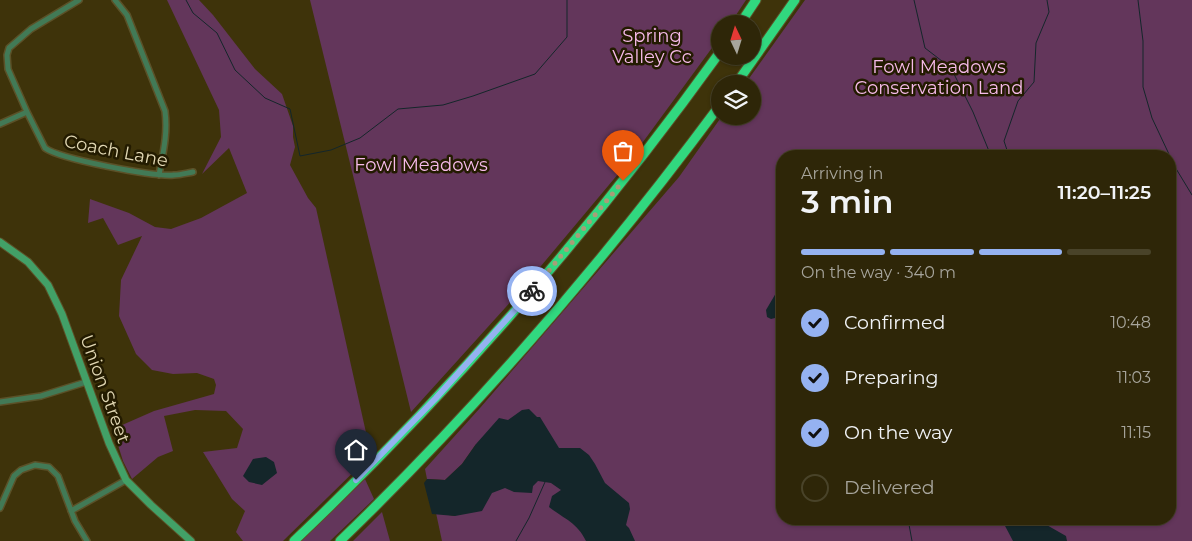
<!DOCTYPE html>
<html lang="en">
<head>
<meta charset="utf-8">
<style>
	:root { --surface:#2e2608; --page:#3a3216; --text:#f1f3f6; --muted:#a7a59c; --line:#494329; --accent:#95b2f1 }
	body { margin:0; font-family:Montserrat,sans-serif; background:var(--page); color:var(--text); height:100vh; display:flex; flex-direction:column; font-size:19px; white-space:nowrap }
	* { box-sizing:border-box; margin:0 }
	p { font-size:16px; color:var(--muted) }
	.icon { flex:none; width:28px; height:28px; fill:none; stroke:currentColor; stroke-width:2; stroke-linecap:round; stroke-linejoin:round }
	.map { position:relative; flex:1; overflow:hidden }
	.side { position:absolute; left:776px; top:150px; width:400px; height:375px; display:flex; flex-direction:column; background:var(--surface); border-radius:20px; box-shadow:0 1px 4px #0004,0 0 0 1px var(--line) }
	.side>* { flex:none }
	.needle { width:32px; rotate:356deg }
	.tools { position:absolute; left:711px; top:15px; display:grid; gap:10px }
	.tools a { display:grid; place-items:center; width:50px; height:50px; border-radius:50%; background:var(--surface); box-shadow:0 1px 4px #0004,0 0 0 1px var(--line); font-size:25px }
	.pin { position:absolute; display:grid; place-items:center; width:42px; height:42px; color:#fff; margin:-51px -21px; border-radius:50% 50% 50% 0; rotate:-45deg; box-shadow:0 0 5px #0007 }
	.pin .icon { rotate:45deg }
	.courier { position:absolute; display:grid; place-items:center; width:50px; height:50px; margin:-25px; border:4px solid #95b2f1; border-radius:50%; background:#fff; color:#222; box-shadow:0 1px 6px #0007 }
	.head em { font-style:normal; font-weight:600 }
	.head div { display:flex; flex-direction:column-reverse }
	.head { display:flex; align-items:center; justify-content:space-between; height:85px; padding:0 25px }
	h1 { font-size:32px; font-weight:600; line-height:38px }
	.bar { display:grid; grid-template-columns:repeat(4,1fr); gap:8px 5px; align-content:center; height:60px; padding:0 25px }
	.bar i { height:6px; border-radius:4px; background:var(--line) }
	.bar .active { background:var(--accent) }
	.bar p { grid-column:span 4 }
	ol { padding:0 25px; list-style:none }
	li { display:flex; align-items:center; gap:15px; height:55px }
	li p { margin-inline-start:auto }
	li .icon { padding:5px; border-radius:50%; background:var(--accent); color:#111; stroke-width:4 }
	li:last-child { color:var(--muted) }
	li i { width:28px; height:28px; border:2px solid var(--line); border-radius:50% }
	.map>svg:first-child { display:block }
	.green { fill:#63365b; fill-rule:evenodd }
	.water { fill:#14262a }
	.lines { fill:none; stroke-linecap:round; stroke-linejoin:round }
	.stream { stroke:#14262a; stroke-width:1 }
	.minor-casing { stroke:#5b5128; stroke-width:8 }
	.secondary-casing { stroke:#5b5128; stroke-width:9 }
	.motorway-casing { stroke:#5b5128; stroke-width:11 }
	.minor { stroke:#427a56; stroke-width:5 }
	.secondary { stroke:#42a067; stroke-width:7 }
	.motorway { stroke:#31d87f; stroke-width:9 }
	.done { stroke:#a89e78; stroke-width:5; stroke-dasharray:0 9 }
	.route { stroke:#95b2f1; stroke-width:6 }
	.labels { text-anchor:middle; stroke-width:5; stroke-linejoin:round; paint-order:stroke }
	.park-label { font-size:18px; fill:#f7bbea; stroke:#231b00 }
	.street-label { font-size:18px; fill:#e1d7b3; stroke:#231b00 }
</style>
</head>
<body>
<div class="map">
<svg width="1192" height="541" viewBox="0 0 1192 541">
	<rect width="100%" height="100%" fill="#3e330a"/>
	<path class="green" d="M167,0H199L213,15L255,69L282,94L293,126V137L295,147L290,165L308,198L316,208L371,455L283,541H243L236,532L245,511L232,499L203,452L237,448L243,429L226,411L195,410L164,416L173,451L158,457L132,479L123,461L113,429L154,411L214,394L216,385L214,379L197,373L173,374L152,370L136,354L119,316L121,280L142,236L118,245L103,218L88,223L90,199L129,213L155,227L171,229L201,218L247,193L229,148L202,174L221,137L219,110Z
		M310,0H746L730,24H720V37L629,161L515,297L411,412Z
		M805,0H1192V541H442L436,513L455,516L476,444L462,464L445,480L427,479L425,469L480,408L679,177L722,116H752V84H745ZM782,156H1170V519H782Z
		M365,479L374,499L330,541H301Z
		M382,512L390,541H353Z"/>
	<path class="water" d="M782,287V309L775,318L771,319L767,317L766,310L776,293Z
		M529,409L537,417H540L559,448H580L589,455L595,464L605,483L629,503L630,509L626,525L629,528L635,541H586C577,522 564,519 549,507L552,496L561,490L551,483L538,481L533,486L532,493L514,492L505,488L492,493L482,511L455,516L432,514L424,483L427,479L445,480L462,464L476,444L499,418L508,420L522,410Z
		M266,457L274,462L277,473L262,485L249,482L243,476L253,459Z
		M1009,519L1045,524L1066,536L1067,541H1013L1004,524Z"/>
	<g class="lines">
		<path class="stream" d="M186,0L193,13L217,33L235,70L265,98L290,109L300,156L331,150L360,138L398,109L443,105L473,96L535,74L567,37V0
			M914,0L925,48L951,68L973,112L991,156
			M1138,0L1143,41V87L1152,118L1175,167L1192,195
			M1009,156L1004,141L1018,101L1034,82L1036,43L1049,12L1047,0
			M908,519L912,541
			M516,541L529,518L545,482"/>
		<defs>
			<path id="minor" d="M115,0L127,15L165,111C168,134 163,153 159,175
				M27,112L8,69L7,55L9,48L31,29L79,0
				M0,124L27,112L45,148C60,159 154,177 174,175C180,175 187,173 193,172
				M0,402L41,396L86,382
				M0,508L14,476L21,470L35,465L49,467L58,476L75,521L87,541
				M71,511L126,480"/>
			<path id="secondary" d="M0,242L28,262L48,285L62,314L109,443L126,480L151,505L191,541"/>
			<path id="motorway" d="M740,24L756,0
				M736,84L795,0
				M294,541C451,392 594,227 720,52
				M340,541C479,407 605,260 720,105"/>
		</defs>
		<use href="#minor" class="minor-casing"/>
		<use href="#secondary" class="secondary-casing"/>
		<use href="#motorway" class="motorway-casing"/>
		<use href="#minor" class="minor"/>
		<use href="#secondary" class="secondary"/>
		<use href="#motorway" class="motorway"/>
	</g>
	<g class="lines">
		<path class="done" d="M532,291L623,181"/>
		<path class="route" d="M356,480L436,398L532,291"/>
	</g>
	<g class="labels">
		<g class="park-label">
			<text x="652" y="42">Spring<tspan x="652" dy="21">Valley Cc</tspan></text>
			<text x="939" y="73">Fowl Meadows<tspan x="939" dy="21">Conservation Land</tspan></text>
			<text x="421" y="171">Fowl Meadows</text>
		</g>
		<g class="street-label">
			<text transform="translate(116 151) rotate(11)" y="6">Coach Lane</text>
			<text transform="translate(105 389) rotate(70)" y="6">Union Street</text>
		</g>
	</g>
</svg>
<div class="tools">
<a><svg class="needle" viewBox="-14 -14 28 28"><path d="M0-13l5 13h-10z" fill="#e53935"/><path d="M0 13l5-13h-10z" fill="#a7a59c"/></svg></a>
<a><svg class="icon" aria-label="layers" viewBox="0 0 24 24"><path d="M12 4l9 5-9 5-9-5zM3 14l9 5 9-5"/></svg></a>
</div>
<div class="pin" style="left:623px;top:181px;background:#ea580c"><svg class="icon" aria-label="bag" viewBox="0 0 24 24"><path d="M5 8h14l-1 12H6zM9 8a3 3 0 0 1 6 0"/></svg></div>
<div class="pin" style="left:356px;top:480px;background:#1f2937"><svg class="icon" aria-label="home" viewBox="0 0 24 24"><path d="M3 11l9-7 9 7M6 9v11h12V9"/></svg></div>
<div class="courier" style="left:532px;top:291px"><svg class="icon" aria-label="bike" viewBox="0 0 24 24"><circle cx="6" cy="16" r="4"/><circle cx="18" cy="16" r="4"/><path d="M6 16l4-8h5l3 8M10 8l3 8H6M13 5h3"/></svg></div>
<section class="side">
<div class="head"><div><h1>3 min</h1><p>Arriving in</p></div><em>11:20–11:25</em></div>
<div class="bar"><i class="active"></i><i class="active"></i><i class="active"></i><i></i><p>On the way · 340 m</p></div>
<ol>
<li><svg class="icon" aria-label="check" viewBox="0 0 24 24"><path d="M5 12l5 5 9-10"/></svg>Confirmed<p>10:48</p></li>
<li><svg class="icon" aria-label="check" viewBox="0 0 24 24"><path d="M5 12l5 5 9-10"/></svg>Preparing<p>11:03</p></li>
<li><svg class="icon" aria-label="check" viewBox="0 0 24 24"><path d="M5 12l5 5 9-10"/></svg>On the way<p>11:15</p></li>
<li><i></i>Delivered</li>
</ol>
</section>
</div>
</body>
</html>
